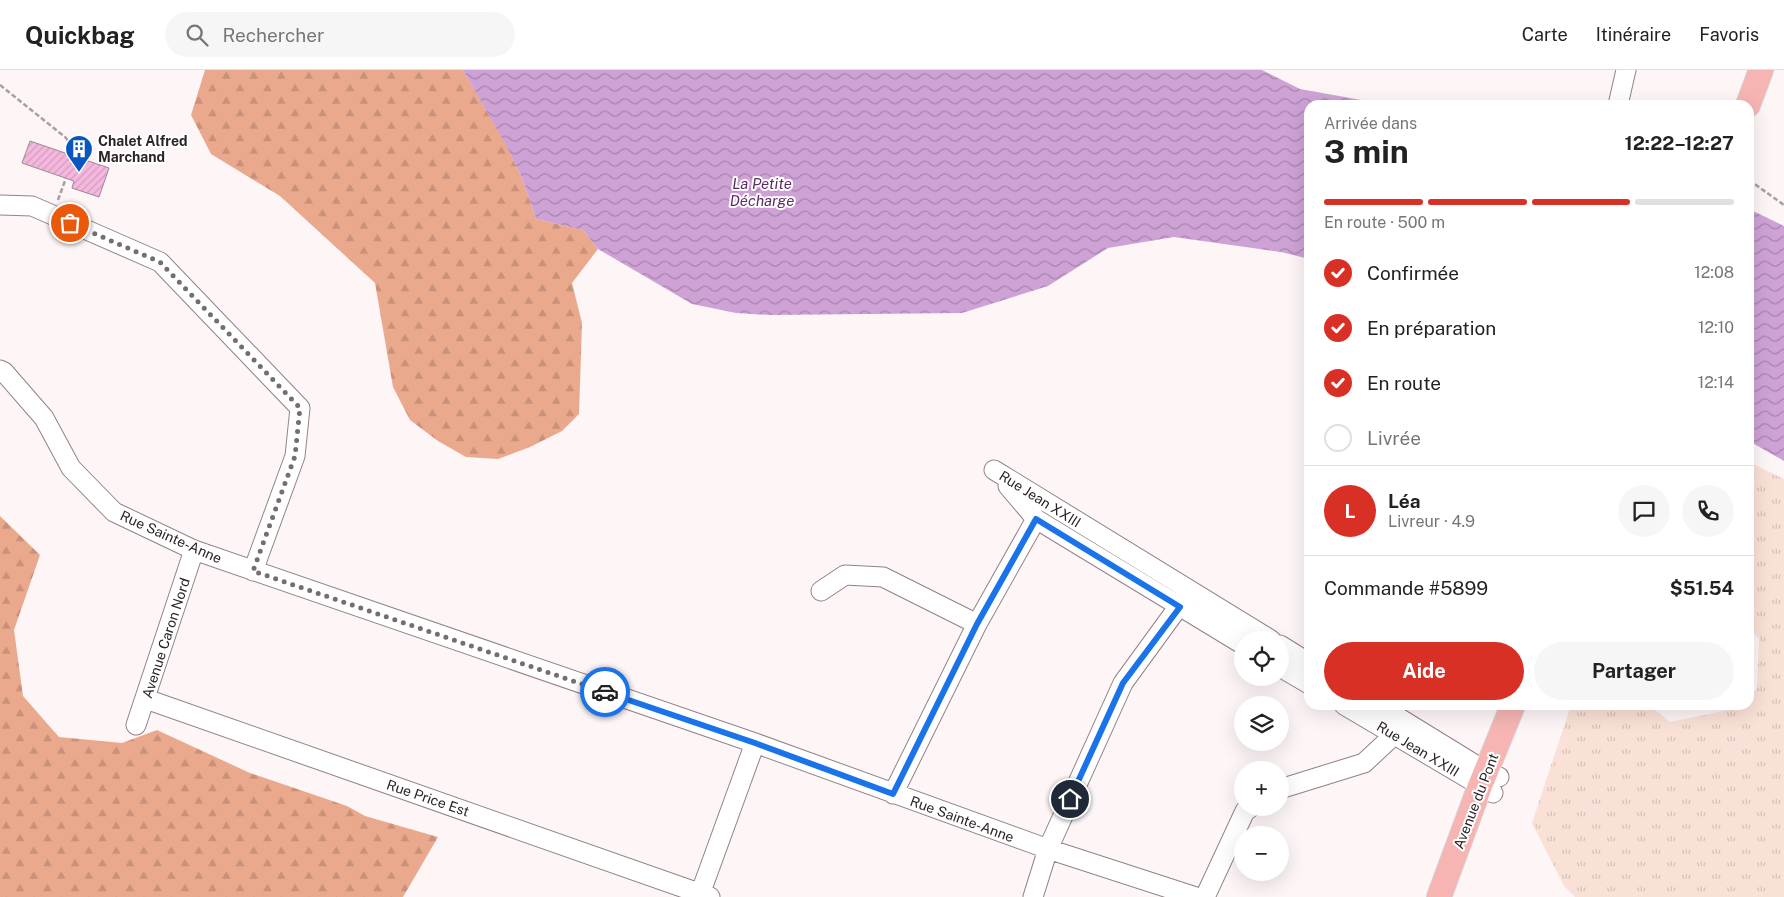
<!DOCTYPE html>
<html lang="fr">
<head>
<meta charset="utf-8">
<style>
	:root { --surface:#fff; --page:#f6f6f6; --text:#222; --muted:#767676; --line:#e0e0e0; --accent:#d93025 }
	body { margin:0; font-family:"Public Sans",sans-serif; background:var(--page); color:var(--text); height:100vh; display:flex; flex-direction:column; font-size:19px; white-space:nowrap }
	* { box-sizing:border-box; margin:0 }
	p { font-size:16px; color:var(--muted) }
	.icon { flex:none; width:28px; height:28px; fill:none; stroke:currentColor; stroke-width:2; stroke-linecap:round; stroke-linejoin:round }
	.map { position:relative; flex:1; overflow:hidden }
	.sheet { position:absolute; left:1304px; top:30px; width:450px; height:610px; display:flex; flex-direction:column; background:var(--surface); border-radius:15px; box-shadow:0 5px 20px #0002 }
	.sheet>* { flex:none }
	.buttons { position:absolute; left:1234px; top:561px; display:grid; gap:10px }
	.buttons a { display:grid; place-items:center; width:55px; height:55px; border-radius:50%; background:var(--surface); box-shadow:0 5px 20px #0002; font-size:25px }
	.pin { position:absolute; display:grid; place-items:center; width:42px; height:42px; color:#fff; margin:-21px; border:2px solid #fff; border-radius:50%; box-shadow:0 1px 5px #0007 }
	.courier { position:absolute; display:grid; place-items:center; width:50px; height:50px; margin:-25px; border:4px solid #1a73e8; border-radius:50%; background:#fff; color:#222; box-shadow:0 1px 6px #0007 }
	.headline em { font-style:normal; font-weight:700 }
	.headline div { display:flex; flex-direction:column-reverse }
	.headline { display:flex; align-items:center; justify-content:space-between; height:85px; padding:0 20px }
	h1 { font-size:32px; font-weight:700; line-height:38px }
	.bar { display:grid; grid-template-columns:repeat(4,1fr); gap:8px 5px; align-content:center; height:60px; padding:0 20px }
	.bar i { height:6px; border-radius:4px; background:var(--line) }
	.bar .selected { background:var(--accent) }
	.bar p { grid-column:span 4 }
	.line { display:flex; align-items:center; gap:12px; padding:0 20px; border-top:1px solid var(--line) }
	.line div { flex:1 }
	.round { display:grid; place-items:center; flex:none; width:52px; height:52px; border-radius:26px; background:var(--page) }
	ol { padding:0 20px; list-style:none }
	li { display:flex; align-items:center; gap:15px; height:55px }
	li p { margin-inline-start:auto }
	li .icon { padding:5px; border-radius:50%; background:var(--accent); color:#fff; stroke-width:4 }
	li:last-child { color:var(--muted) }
	li i { width:28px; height:28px; border:2px solid var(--line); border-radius:50% }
	.action { display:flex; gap:10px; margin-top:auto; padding:10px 20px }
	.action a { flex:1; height:58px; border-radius:30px; background:var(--accent); color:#fff; font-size:20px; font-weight:700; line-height:58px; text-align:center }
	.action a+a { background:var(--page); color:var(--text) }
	header { display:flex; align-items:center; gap:30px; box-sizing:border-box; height:70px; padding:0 25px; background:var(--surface); border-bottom:1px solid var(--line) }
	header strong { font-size:24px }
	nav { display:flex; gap:28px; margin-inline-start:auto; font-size:18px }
	.search { width:350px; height:45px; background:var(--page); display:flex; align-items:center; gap:12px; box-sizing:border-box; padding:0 18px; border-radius:28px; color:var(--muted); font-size:19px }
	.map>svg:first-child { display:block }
	.forest { fill:url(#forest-firs) }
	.park { fill:url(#park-tufts) }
	.water { fill:url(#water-waves) }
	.building { fill:url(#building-hatch); stroke:#9b8a94 }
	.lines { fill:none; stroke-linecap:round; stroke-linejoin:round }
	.minor-casing { stroke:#958186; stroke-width:21 }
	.major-casing { stroke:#d5d3d4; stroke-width:26 }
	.path { stroke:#a89fa1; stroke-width:2.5; stroke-dasharray:5 2.5; stroke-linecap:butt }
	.minor { stroke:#fff; stroke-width:19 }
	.major { stroke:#f6b5b3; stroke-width:24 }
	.done { stroke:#766d6f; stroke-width:5; stroke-dasharray:0 9 }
	.route { stroke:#1a73e8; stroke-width:6 }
	.labels { text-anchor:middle; stroke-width:4; stroke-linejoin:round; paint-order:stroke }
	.poi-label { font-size:14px; font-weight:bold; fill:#2c2426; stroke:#fff; text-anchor:start }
	.street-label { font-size:14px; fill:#2c2426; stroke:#fff }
	.water-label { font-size:15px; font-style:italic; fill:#5e2968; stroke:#fff }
</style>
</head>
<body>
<header>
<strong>Quickbag</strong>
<div class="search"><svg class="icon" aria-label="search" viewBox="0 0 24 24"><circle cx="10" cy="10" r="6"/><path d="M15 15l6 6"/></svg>Rechercher</div>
<nav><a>Carte</a><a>Itinéraire</a><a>Favoris</a></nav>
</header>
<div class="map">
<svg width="1784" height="827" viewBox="0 0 1784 827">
	<defs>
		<pattern id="forest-firs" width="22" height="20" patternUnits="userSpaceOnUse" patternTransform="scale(1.25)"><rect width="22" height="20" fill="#eaa98d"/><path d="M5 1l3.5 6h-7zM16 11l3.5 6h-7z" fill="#c9917a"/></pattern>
		<pattern id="park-tufts" width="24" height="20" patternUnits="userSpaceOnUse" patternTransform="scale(1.25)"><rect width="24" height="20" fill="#fae1d7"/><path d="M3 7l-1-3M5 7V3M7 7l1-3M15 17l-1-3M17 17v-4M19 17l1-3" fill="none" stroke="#d6c1b8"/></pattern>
		<pattern id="water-waves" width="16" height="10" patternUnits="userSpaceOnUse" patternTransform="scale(1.25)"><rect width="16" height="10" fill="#cea2d5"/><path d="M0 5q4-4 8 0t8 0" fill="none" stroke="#a784ad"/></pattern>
		<pattern id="building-hatch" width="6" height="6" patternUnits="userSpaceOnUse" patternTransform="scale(1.25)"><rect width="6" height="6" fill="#f5b7dd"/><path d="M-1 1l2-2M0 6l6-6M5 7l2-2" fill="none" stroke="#d29dbe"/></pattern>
	</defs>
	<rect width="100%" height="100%" fill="#fef5f7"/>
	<path class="forest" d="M205,0H463L507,76L522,108L536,149L583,160L598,179L572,213L582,253L579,344L562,361L530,377L498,389L466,387L438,371L410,350L393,317L375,213L280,126L211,84L191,45Z
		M0,446L40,485L14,560L23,626L59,667L122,673L157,660L250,703L347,736L365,746L438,767L403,827H0Z"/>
	<path class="park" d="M1749,392L1784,409V827H1575L1564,816L1532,753L1571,635H1649L1670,652L1733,639L1738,635H1749V626L1757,619L1759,568L1749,560Z"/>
	<path class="water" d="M463,0H1262L1300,19L1389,35H1309V189L1281,182L1174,167L1108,178L1048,216L962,243L769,245L736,243L692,234L598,179L583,160L536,149L522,108L507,77Z
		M1749,139L1784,156V391L1749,371Z"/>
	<path class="building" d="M30,71L109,98L99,127L72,118L74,111L22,93Z"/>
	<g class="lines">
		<defs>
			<path id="minor" d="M1618,35L1626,0
				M0,135L32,136L160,192L300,338L295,386L253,501
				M0,300L4,302L44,348L71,398L114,442L194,480L755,673L1048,779L1196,827
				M994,400L1271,570
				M1008,416L1036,449L1242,574
				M821,521L845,505L883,507L977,554
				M1280,575L1309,593
				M1280,597L1309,614
				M146,629L710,827
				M1344,635L1493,723
				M1378,635L1487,702L1499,707
				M136,655L194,480
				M1280,719L1364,693L1394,665
				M893,724L977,554L1036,449
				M699,827L755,673
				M1033,827L1048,779L1123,613L1190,521
				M1205,827L1245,741L1250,738"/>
			<path id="major" d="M1748,35L1761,0
				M1439,827L1480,716L1513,635"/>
		</defs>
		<use href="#minor" class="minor-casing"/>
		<use href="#major" class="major-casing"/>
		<path class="path" d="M0,15L65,67L76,80V87
			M1749,110L1784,135
			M58,130L66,108"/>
		<use href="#minor" class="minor"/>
		<use href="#major" class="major"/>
	</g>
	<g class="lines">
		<path class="done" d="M70,153L160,192L300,338L295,386L253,501L605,622"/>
		<path class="route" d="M605,622L755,673L893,724L977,554L1036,449L1180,537L1123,613L1070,729"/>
	</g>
	<defs>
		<symbol id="building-pin" viewBox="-11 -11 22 30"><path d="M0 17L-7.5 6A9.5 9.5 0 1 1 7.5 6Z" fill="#0856c0" stroke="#fff"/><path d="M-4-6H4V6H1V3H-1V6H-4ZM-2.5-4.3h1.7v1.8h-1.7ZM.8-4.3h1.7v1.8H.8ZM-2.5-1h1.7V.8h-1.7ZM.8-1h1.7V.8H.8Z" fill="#fff"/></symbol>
	</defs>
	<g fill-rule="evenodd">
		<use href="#building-pin" x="63" y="63" width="32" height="43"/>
	</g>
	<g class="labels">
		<g class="poi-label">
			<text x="98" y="76">Chalet Alfred<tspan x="98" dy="16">Marchand</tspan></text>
		</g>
		<g class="street-label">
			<text transform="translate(1040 429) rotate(32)" y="5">Rue Jean XXIII</text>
			<text transform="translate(171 467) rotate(24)" y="5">Rue Sainte-Anne</text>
			<text transform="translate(166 568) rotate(-72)" y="5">Avenue Caron Nord</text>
			<text transform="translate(1418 679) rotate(31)" y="5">Rue Jean XXIII</text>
			<text transform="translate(428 728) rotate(19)" y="5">Rue Price Est</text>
			<text transform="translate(1476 731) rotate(-69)" y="5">Avenue du Pont</text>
			<text transform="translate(962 749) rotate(20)" y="5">Rue Sainte-Anne</text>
		</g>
		<g class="water-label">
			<text x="762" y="119">La Petite<tspan x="762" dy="17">Décharge</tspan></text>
		</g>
	</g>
</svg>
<div class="buttons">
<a><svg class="icon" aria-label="locate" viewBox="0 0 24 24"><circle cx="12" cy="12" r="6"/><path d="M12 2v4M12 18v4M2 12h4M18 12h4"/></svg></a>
<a><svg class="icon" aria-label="layers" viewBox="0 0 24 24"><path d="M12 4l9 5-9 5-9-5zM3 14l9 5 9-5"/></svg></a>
<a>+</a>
<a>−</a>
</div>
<div class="pin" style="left:70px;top:153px;background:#ea580c"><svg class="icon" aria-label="bag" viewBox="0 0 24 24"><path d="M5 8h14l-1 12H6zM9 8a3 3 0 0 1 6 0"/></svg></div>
<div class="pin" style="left:1070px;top:729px;background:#1f2937"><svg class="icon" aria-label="home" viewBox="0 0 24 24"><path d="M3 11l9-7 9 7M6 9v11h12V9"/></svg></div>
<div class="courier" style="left:605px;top:622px"><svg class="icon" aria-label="car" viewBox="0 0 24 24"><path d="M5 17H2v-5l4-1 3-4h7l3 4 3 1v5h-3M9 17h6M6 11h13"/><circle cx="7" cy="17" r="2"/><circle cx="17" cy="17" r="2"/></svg></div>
<section class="sheet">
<div class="headline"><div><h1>3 min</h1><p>Arrivée dans</p></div><em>12:22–12:27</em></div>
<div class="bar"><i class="selected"></i><i class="selected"></i><i class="selected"></i><i></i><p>En route · 500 m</p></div>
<ol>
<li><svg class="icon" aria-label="check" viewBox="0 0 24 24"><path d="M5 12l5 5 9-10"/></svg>Confirmée<p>12:08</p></li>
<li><svg class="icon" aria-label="check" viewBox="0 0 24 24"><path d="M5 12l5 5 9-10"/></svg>En préparation<p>12:10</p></li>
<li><svg class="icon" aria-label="check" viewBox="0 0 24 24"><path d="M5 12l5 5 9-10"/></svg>En route<p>12:14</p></li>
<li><i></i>Livrée</li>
</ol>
<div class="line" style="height:90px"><b class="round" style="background:var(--accent);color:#fff">L</b><div><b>Léa</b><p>Livreur · 4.9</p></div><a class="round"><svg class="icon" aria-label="chat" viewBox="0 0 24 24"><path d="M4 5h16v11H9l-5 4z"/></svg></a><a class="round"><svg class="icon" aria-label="phone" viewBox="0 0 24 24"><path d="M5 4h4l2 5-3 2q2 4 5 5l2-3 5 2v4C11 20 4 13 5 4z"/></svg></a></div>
<div class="line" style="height:65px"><div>Commande #5899</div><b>$51.54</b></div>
<div class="action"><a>Aide</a><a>Partager</a></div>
</section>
</div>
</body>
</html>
